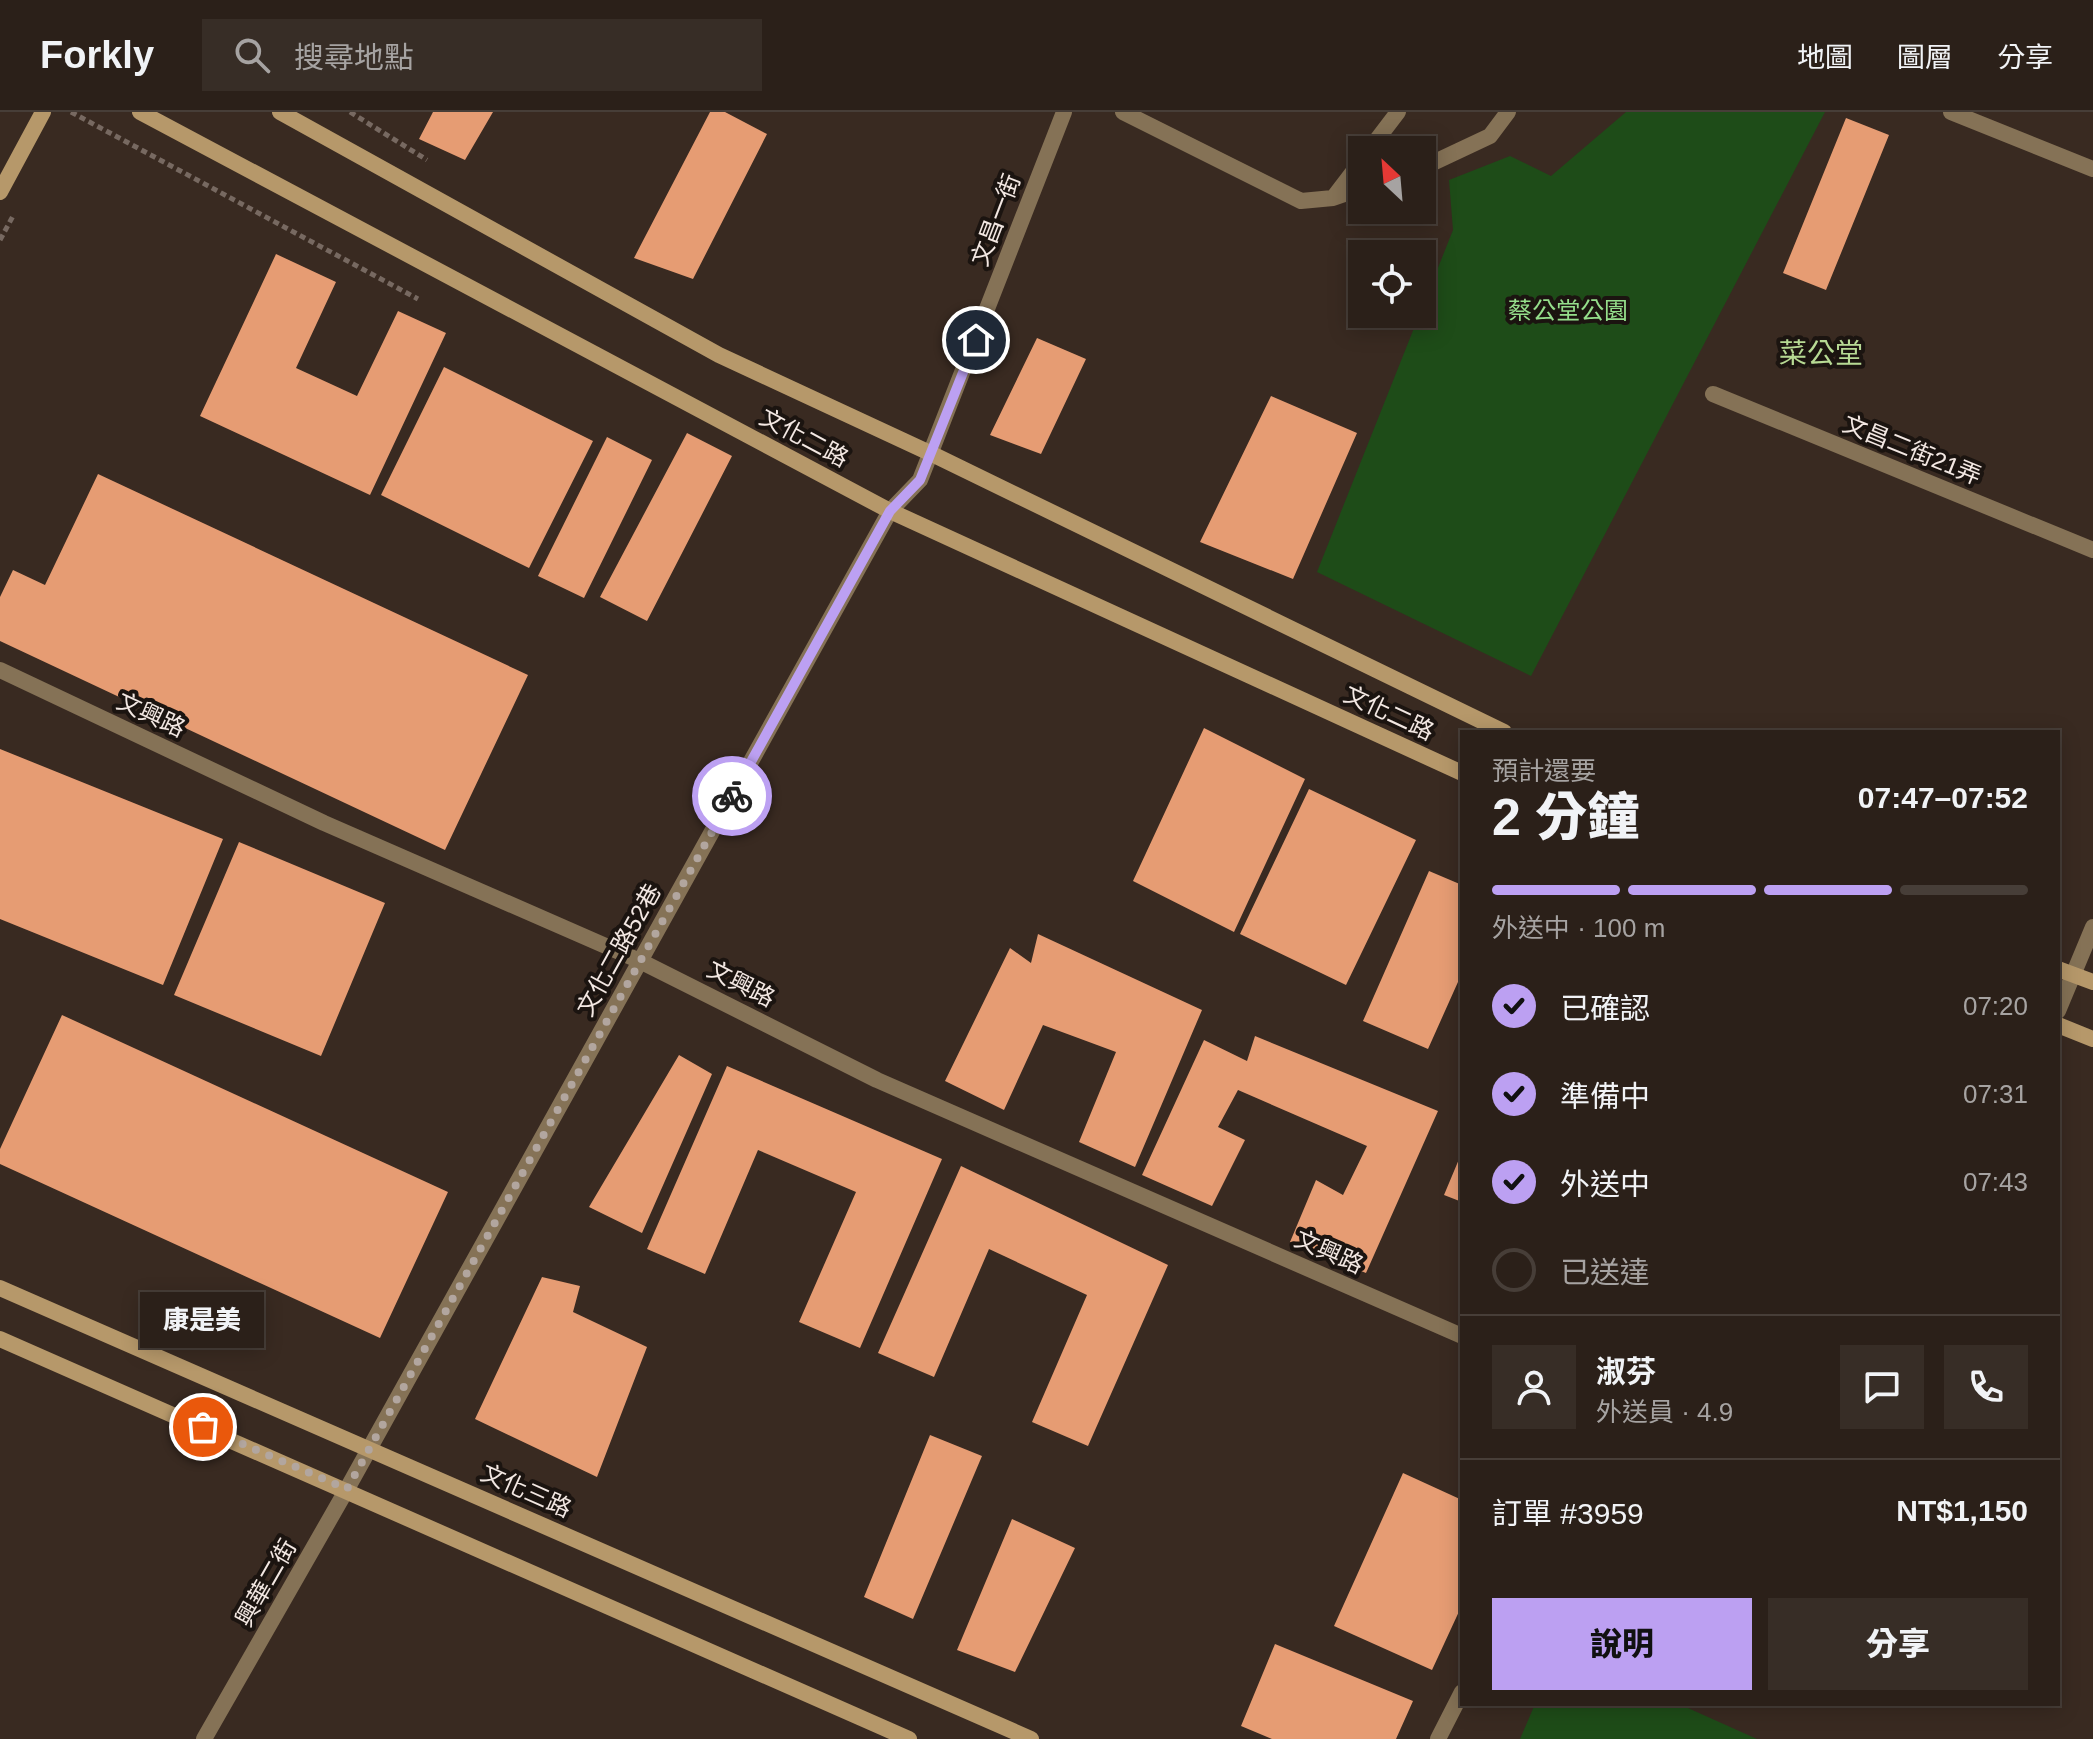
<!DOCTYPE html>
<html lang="zh-TW">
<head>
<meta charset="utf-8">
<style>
	:root { --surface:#2b2019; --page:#372d26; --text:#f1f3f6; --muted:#a6a3a2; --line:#473e38; --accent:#bca0f2 }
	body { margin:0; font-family:Helvetica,"Noto Sans TC",sans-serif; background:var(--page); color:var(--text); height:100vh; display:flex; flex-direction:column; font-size:30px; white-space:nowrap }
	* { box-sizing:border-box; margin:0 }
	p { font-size:26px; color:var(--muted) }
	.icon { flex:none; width:44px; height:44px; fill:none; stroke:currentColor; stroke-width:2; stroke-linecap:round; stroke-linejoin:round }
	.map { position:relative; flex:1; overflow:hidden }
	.panel { position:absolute; left:1460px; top:618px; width:600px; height:976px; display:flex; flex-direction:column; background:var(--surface); border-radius:0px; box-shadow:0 4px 20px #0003,0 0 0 2px var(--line) }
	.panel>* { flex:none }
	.needle { width:52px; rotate:334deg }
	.fabs { position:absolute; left:1348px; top:24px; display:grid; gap:16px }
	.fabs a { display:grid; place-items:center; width:88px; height:88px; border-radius:0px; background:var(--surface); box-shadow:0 4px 20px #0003,0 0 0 2px var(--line); font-size:40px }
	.pin { position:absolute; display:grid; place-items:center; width:68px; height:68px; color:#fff; margin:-34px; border:4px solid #fff; border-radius:50%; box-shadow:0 2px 8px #0007 }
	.courier { position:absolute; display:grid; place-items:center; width:80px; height:80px; margin:-40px; border:6px solid #bca0f2; border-radius:50%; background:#fff; color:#222; box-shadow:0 2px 10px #0007 }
	.bubble { position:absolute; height:56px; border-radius:0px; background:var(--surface); box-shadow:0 4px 20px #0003,0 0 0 2px var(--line); font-size:26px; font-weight:800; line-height:56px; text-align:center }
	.headline em { font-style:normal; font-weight:800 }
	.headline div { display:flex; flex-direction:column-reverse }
	.headline { display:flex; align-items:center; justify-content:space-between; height:136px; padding:0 32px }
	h1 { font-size:52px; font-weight:800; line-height:60px }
	.bar { display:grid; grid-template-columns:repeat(4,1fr); gap:12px 8px; align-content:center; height:96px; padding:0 32px }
	.bar i { height:10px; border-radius:6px; background:var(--line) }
	.bar .current { background:var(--accent) }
	.bar p { grid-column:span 4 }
	.line { display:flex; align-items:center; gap:20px; padding:0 32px; border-top:2px solid var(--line) }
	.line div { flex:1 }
	.round { display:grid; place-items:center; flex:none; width:84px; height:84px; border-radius:0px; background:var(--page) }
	ol { padding:0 32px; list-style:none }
	li { display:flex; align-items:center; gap:24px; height:88px }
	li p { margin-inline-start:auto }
	li .icon { padding:8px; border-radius:50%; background:var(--accent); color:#111; stroke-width:4 }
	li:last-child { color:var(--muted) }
	li i { width:44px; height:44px; border:4px solid var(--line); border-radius:50% }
	.cta { display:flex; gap:16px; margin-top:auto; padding:16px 32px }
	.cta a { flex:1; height:92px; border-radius:0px; background:var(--accent); color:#111; font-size:32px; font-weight:800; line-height:92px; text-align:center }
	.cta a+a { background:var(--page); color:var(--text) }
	header { display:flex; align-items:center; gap:48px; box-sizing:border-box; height:112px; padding:0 40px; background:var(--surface); border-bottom:2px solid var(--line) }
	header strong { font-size:38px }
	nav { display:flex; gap:44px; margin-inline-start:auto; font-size:28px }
	.search { width:560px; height:72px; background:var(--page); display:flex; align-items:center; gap:20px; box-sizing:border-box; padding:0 28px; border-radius:0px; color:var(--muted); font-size:30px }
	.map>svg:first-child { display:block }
	.green { fill:#1e4c18 }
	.building { fill:#e69c73 }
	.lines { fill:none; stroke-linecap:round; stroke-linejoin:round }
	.path { stroke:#776961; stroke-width:5; stroke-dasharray:6 4; stroke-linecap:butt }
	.street { stroke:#857256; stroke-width:16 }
	.secondary { stroke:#b6986a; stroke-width:16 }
	.done { stroke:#b2a69f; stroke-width:8; stroke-dasharray:0 14.4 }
	.route { stroke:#bca0f2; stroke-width:10 }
	.labels { text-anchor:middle; stroke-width:8; stroke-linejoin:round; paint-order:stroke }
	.street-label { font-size:24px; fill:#f3e8e3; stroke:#1b1410 }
	.park-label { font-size:24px; fill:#95de8b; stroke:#1b1410 }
	.quarter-label { font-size:28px; fill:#b7da94; stroke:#1b1410 }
</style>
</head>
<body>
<header>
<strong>Forkly</strong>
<div class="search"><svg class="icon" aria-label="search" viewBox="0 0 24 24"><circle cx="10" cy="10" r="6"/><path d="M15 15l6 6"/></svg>搜尋地點</div>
<nav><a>地圖</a><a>圖層</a><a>分享</a></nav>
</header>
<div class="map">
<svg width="2093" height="1627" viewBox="0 0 2093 1627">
	<rect width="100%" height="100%" fill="#392a21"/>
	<path class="green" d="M1626,0H1825L1531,564L1317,460L1453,118L1449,68L1510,44L1551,64Z
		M1535,1592H1679L1757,1627H1520Z"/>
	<path class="building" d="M433,0H493L465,48L419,27Z
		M710,0H725L767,22L693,167L634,146Z
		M1846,6L1889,23L1826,178L1783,161Z
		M276,142L336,170L296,256L357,284L398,199L446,221L370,383L200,304Z
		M1037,226L1086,247L1041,342L990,323Z
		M444,255L593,329L529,456L381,383Z
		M1271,284L1357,321L1293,467L1200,430Z
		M687,321L732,344L647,509L600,485Z
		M607,325L652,348L584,486L538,464Z
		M98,362L528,563L445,738L0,529V485L13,458L45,473Z
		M1204,616L1305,667L1234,820L1133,769Z
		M0,637L223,727L163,873L0,807Z
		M1309,677L1416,728L1346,873L1240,822Z
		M239,730L385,791L321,944L174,883Z
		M1429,759L1462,773V861L1428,937L1363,909Z
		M1038,822L1202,898L1135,1055L1079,1030L1116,940L1043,913L1004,998L945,969L1010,836L1031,851Z
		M62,903L448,1080L380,1226L0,1052V1037Z
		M1255,924L1438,999L1366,1161L1290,1130L1316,1068L1343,1083L1367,1034L1238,978L1218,1015L1245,1028L1212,1094L1142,1063L1204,928L1247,949Z
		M679,943L712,962L642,1121L589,1095Z
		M727,954L942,1047L860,1236L799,1210L856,1080L758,1038L705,1162L647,1137Z
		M1462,1040V1090L1444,1083Z
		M961,1054L1168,1153L1088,1334L1032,1310L1087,1183L989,1137L934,1265L878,1241Z
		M542,1165L580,1174L573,1200L647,1235L597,1365L475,1307Z
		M930,1323L982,1344L913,1507L864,1485Z
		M1403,1361L1462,1388V1493L1432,1558L1334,1514Z
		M1012,1407L1075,1436L1015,1560L957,1538Z
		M1275,1532L1413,1589L1396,1627H1272L1241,1614Z"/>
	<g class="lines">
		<path class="path" d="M71,0L418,187
			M350,0L427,48
			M0,128L13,104"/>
		<path class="street" d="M1123,0L1301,89L1333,86L1362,76
			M1951,0L2093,57
			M1369,38L1398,0
			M1422,56L1490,24L1508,0
			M1333,86L1362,48
			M1713,282L2093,438
			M0,558L324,711L640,849L877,968L1462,1224
			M2058,899L2093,815
			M204,1627L347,1377L890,399L920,368L1064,0
			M1438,1627L1462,1580"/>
		<path class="secondary" d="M140,0L890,399L1462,661
			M280,0L719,243L932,342L1504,620
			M0,80L43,0
			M2058,857L2093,870
			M2058,913L2093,927
			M0,1176L1031,1627
			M0,1227L909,1627"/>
	</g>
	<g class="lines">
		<path class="done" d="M203,1315L347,1377L732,684"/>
		<path class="route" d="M732,684L890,399L920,368L976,228"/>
	</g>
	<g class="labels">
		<g class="street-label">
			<text transform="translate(996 108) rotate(-69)" y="8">文昌一街</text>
			<text transform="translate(804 326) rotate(28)" y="8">文化二路</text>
			<text transform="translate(1912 338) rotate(22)" y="8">文昌二街21弄</text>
			<text transform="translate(1389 601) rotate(25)" y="8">文化二路</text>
			<text transform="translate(151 603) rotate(25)" y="8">文興路</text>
			<text transform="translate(619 838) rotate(-61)" y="8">文化二路52巷</text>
			<text transform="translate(741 872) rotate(27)" y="8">文興路</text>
			<text transform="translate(1329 1140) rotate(24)" y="8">文興路</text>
			<text transform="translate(526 1379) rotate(24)" y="8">文化三路</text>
			<text transform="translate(266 1471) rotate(-60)" y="8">興華二街</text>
		</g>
		<g class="park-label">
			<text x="1568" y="207">蔡公堂公園</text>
		</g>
		<g class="quarter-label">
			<text x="1821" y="251">菜公堂</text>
		</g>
	</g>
</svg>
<div class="fabs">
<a><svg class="needle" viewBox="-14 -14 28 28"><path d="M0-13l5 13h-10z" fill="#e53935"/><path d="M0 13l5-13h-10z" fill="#a6a3a2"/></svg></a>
<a><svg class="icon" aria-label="locate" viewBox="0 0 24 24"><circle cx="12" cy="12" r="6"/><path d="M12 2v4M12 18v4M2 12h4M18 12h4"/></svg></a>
</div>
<div class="pin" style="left:203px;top:1315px;background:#ea580c"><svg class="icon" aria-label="bag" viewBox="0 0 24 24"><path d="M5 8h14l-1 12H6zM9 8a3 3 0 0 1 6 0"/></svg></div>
<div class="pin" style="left:976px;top:228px;background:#1f2937"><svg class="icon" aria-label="home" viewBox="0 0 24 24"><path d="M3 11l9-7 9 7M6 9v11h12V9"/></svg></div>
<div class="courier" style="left:732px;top:684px"><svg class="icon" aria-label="bike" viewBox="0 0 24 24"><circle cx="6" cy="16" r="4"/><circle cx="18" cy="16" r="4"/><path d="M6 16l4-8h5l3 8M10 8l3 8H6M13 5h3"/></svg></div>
<div class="bubble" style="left:140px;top:1180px;width:124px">康是美</div>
<section class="panel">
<div class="headline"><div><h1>2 分鐘</h1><p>預計還要</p></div><em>07:47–07:52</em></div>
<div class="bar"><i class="current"></i><i class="current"></i><i class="current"></i><i></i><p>外送中 · 100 m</p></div>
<ol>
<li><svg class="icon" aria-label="check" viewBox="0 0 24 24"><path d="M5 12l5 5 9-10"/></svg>已確認<p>07:20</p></li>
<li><svg class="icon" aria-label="check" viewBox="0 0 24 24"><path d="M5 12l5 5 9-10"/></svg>準備中<p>07:31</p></li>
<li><svg class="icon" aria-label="check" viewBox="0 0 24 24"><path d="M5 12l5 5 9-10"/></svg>外送中<p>07:43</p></li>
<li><i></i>已送達</li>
</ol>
<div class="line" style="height:144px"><a class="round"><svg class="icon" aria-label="person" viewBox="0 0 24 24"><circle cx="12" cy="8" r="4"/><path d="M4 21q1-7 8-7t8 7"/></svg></a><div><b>淑芬</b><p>外送員 · 4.9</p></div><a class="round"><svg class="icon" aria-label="chat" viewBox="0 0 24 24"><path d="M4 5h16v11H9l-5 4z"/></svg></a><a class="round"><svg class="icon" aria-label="phone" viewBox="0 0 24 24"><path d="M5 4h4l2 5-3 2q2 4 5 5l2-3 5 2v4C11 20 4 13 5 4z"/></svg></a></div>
<div class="line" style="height:104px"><div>訂單 #3959</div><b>NT$1,150</b></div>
<div class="cta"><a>說明</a><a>分享</a></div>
</section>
</div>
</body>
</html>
